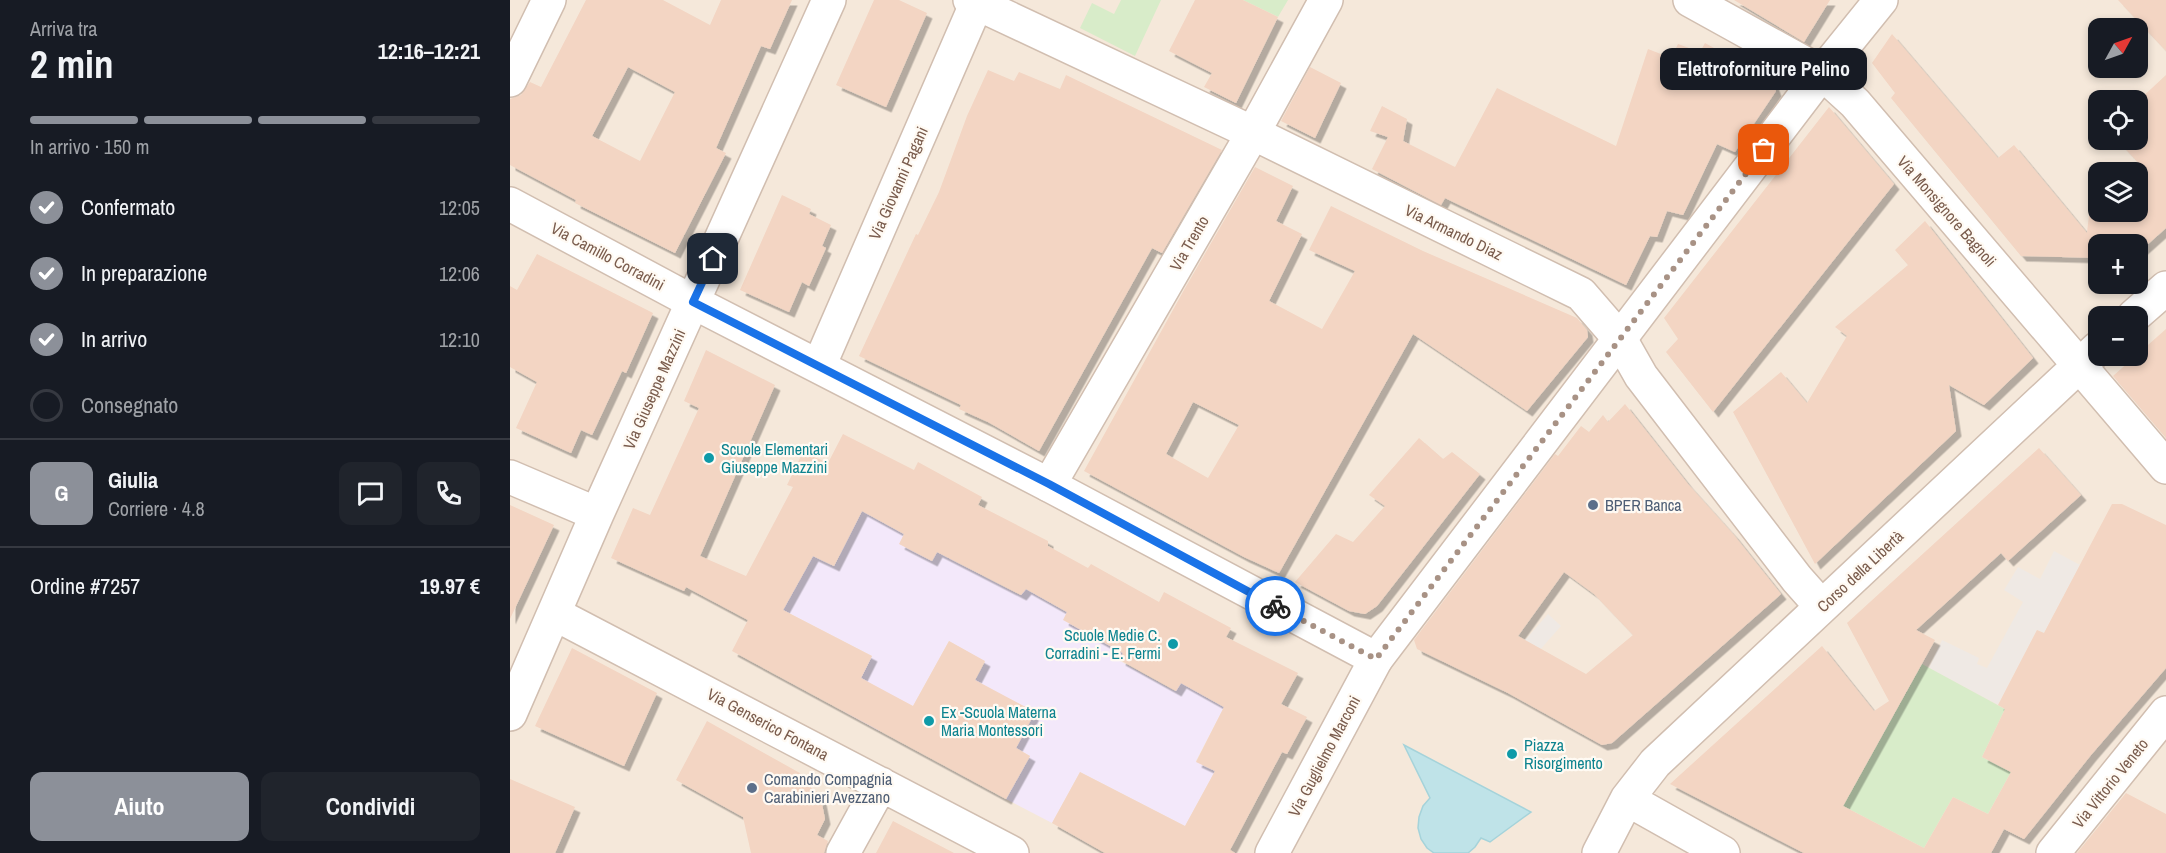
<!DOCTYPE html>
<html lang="it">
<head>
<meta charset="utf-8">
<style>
	:root { --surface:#171b24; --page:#20242c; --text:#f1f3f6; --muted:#9ea1a6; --line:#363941; --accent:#8c9099 }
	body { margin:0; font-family:"Archivo Narrow",sans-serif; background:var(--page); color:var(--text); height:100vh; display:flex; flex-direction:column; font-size:22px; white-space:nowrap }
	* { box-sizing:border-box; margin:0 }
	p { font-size:20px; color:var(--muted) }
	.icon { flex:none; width:33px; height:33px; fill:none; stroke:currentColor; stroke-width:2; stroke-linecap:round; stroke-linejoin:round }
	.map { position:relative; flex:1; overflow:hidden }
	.panel { display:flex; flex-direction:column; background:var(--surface); width:510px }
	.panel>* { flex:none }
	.needle { width:39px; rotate:50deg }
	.controls { position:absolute; left:1578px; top:18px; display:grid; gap:12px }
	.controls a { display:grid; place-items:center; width:60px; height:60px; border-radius:12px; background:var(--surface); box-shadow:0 3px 9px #0003; font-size:30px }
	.pin { position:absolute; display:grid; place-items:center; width:51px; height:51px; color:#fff; margin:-26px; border-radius:12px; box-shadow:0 3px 9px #0006 }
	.courier { position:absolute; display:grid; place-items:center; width:60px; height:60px; margin:-30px; border:4px solid #1a73e8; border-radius:50%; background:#fff; color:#222; box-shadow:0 2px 8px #0007 }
	.bubble { position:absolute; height:42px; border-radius:12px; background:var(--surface); box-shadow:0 3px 9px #0003; font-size:20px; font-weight:700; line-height:42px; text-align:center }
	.head em { font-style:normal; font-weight:700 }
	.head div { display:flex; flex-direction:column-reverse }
	.head { display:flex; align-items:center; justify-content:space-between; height:102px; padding:0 30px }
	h1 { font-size:39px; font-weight:700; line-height:45px }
	.bar { display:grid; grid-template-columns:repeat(4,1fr); gap:9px 6px; align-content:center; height:72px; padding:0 30px }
	.bar i { height:8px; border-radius:4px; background:var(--line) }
	.bar .on { background:var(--accent) }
	.bar p { grid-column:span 4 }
	.line { display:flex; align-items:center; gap:15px; padding:0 30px; border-top:2px solid var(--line) }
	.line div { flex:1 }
	.round { display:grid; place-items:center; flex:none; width:63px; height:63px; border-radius:12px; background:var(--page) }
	ol { padding:0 30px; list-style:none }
	li { display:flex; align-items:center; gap:18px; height:66px }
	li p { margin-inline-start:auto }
	li .icon { padding:6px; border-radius:50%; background:var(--accent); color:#fff; stroke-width:4 }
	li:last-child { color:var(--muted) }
	li i { width:33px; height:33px; border:3px solid var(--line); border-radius:50% }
	.button { display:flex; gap:12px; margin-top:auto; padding:12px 30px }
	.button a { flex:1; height:69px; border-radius:12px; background:var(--accent); color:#fff; font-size:24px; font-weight:700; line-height:69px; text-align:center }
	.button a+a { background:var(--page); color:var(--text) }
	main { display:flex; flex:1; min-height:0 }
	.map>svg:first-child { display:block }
	.residential { fill:#f5e8da; fill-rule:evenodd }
	.industrial { fill:#efe9e4 }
	.education { fill:#f3e8fa }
	.green { fill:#d8ecc9 }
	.water { fill:#bfe3e8; stroke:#a5d3da; stroke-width:1.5 }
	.building { fill:#f3d5c3; fill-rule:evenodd; filter:url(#shadow) }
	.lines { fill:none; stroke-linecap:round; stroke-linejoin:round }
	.minor-casing { stroke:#d1beb0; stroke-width:36 }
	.tertiary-casing { stroke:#d1beb0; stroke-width:36 }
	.minor { stroke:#fff; stroke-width:33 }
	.tertiary { stroke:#fff; stroke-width:33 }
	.done { stroke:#a89285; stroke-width:6; stroke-dasharray:0 10.8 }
	.route { stroke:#1a73e8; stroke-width:8 }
	.culture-dot { fill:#0f9aa8; stroke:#fffaf3; stroke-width:2 }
	.service-dot { fill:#5c6f8a; stroke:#fffaf3; stroke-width:2 }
	.labels { text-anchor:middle; stroke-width:4.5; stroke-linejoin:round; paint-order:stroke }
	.street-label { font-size:16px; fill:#7a5c4d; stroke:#fffaf3 }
	.culture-label { font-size:16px; fill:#0d838f; stroke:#fffaf3; text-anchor:start }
	.service-label { font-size:16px; fill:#4e5e75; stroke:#fffaf3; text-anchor:start }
</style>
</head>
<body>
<main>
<section class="panel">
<div class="head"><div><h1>2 min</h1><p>Arriva tra</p></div><em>12:16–12:21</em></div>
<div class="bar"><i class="on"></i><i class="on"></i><i class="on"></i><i></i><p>In arrivo · 150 m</p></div>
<ol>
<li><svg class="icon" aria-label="check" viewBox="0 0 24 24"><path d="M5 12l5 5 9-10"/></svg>Confermato<p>12:05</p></li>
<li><svg class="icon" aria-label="check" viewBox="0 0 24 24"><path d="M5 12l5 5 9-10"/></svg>In preparazione<p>12:06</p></li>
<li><svg class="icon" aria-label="check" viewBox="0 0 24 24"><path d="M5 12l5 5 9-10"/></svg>In arrivo<p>12:10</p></li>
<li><i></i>Consegnato</li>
</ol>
<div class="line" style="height:108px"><b class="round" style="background:var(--accent);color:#fff">G</b><div><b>Giulia</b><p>Corriere · 4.8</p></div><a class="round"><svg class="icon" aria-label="chat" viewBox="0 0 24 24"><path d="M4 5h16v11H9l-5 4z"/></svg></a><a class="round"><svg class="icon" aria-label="phone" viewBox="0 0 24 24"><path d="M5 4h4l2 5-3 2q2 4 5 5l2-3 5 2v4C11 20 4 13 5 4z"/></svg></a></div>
<div class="line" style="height:78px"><div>Ordine #7257</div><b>19.97 €</b></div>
<div class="button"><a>Aiuto</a><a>Condividi</a></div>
</section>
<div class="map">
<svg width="1656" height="853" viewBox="0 0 1656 853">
	<defs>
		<filter id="shadow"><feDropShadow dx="5.5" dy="5.5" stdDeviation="0" flood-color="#0004"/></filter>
	</defs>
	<rect width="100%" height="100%" fill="#fdf6ec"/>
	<path class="residential" d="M0,0H1656V853H0ZM1588,28H1628V68H1588ZM1588,100H1628V140H1588ZM1588,172H1628V212H1588ZM1588,244H1628V284H1588ZM1588,316H1628V356H1588Z"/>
	<path class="industrial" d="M1544,551L1570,565L1534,633L1527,630L1488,705L1419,668L1432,640L1469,658L1467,664L1477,668L1513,602L1494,590L1508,567L1530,579Z
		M1038,614L1051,626L1021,660L1008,648Z"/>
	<path class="education" d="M352,511L394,534L390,544L422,561L427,552L510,595L516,589L557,612L613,653L610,661L665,691L671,683L714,707L686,761L705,771L675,826L570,772L542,823L496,799L520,756L506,748L525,712L500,699L483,731L448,712L475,662L439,641L403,706L387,698L369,731L333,711L362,656L273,610L303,556L324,566Z"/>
	<path class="green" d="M611,0H651L625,56L570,28L582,3L604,14Z
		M733,0H778L768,17Z
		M1412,664L1495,709L1472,757L1501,772L1478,814L1443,797L1414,848L1333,806Z"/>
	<path class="water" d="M894,745L1021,812L980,842L971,838L965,847L958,853H924L917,848L911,839L908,828L909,817L913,806L920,798Z"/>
	<path class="building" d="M76,0H153L200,25L211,0H282L260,49L251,46L206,148L216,153L165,253L65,203L66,200L0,165V99L11,95L20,82L31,87ZM118,67L165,92L130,161L82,136Z
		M364,0H389L417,13L376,107L326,85Z
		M685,0H733L768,17L726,103L694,87L702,73L659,51Z
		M1224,0H1320L1294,42Z
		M1608,0H1656V51Z
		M1382,34L1488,158L1504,145L1577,233L1584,169L1635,170L1607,140H1628V101L1656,75V228L1628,253V244H1588V258L1511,256L1381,98L1385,93L1362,63ZM1588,172H1628V212H1588Z
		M1195,43L1262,80L1266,91L1225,152L1207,144L1173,215L1157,211L1147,237L1140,236L1116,285L935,198L931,205L862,169L878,137L860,131L872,106L897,119L893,141L945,167L987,88L1106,146L1138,49L1161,58L1168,44L1190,52Z
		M800,67L831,83L805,138L771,121Z
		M478,70L504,81L509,72L550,89L556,75L712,150L652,253L642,248L529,451L478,422L449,409L451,405L349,356L406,234L408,235L429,192L457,116Z
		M1319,107L1384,184L1203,412L1156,352L1168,339L1154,318Z
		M745,167L783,186L766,221L792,234L759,301L812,329L845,271L799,250L821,206L913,251L1067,318L1077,330L1078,337L1017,411L903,334L769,573L734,557L574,471L674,290ZM683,402L729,425L698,478L656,454Z
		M272,195L301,209L299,214L321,225L312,246L316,248L299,286L292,282L279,312L230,290Z
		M1415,221L1523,358L1474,405L1439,385L1446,431L1305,564L1223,412L1271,372L1297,403L1337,336L1325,327L1398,265L1385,250Z
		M27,254L143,313L116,373L112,371L82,435L71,430L61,453L6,428L27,382L0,367V286L7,290Z
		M1656,329V438L1603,376Z
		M196,350L265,385L190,556L236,576L283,487L277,485L293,452L318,463L333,434L404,470L408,462L472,497L468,505L538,541V546L578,568L581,564L649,602L654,592L721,628L716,637L788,673L771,704L797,717L777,754L772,752L720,850L725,853H595L542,823L570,772L675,826L705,771L686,762L714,707L671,683L666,691L610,660L613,653L553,620L557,612L516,589L511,595L427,552L422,561L389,544L394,534L352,511L324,566L303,556L273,610L362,656L351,678L403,706L439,641L475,661L465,680L525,712L506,748L520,756L496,799L222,651L238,620L176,587L174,591L101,558L123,508L140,515L189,408L174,401Z
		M1115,404L1178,484L1224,535L1271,594L1102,743L1092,745L998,693L907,649L904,640L1045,454L1048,456L1071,426L1079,432L1093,415L1098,422ZM1054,572L1084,594L1123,635L1076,674L1008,636Z
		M909,438L933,459L942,452L970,474L867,606L855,614L839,611L785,582L826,534L843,542L875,506L859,495Z
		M1529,448L1571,495L1498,561L1491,553L1406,630L1425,640L1333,806L1414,848L1443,797L1478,814L1501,772L1472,757L1495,709L1488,705L1527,630L1534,633L1602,504H1612L1656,525V668L1581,755L1514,839L1494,829L1481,853H1294L1160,784L1312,646L1364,711L1379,701L1337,623Z
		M0,505L44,525L0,619Z
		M62,648L147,693L114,766L25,726Z
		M197,721L297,777L294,783L310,794L315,819L307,835L318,841L314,853H241L233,817L166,780Z
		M0,779L65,807L45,853H0Z
		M1616,793L1656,814V853H1567Z
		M383,821L444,853H366Z"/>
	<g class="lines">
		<defs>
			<path id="minor" d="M460,0L743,133L1071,294L1110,339L1131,376L1287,579L1311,606
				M1180,0L1312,73L1345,103L1656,467
				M0,80L39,0
				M1624,316L1656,288
				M0,477L87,514
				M539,485L743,133L816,0
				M45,614L502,853
				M0,714L87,514L319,0
				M1117,799L1213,853
				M333,853L371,784
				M762,853L866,659
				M1089,853L1117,799L1145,763L1588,348
				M1543,853L1656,713"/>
			<path id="tertiary" d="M0,204L183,302L539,485L866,659L1312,73L1371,0
				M309,366L468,0"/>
		</defs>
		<use href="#minor" class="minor-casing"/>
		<use href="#tertiary" class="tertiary-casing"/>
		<use href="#minor" class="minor"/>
		<use href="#tertiary" class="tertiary"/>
	</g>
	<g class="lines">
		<path class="done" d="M765,606L866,659L1254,150"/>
		<path class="route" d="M203,259L183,302L539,484L765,606"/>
	</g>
	<g class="culture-dot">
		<circle cx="199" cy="458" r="6"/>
		<circle cx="663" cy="644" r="6"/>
		<circle cx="419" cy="721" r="6"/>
		<circle cx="1002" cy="754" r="6"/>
	</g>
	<g class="service-dot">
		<circle cx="1083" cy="505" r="6"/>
		<circle cx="242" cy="788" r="6"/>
	</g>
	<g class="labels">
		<g class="street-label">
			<text transform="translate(388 183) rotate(-66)" y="6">Via Giovanni Pagani</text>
			<text transform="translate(1437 211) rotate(49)" y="6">Via Monsignore Bagnoli</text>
			<text transform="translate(944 232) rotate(26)" y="6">Via Armando Diaz</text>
			<text transform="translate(679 243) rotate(-60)" y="6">Via Trento</text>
			<text transform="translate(98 256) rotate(28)" y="6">Via Camillo Corradini</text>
			<text transform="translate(144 389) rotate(-66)" y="6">Via Giuseppe Mazzini</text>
			<text transform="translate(1350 571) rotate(-43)" y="6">Corso della Libertà</text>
			<text transform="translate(258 724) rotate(28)" y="6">Via Genserico Fontana</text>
			<text transform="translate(814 756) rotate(-62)" y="6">Via Guglielmo Marconi</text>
			<text transform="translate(1600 783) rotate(-51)" y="6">Via Vittorio Veneto</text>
		</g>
		<g class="culture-label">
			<text x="211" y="455">Scuole Elementari<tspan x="211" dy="18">Giuseppe Mazzini</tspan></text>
			<text x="651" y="641" text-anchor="end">Scuole Medie C.<tspan x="651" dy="18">Corradini - E. Fermi</tspan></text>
			<text x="431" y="718">Ex -Scuola Materna<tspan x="431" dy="18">Maria Montessori</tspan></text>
			<text x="1014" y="751">Piazza<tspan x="1014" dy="18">Risorgimento</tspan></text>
		</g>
		<g class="service-label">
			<text x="1095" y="511">BPER Banca</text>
			<text x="254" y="785">Comando Compagnia<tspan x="254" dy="18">Carabinieri Avezzano</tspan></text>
		</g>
	</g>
</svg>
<div class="controls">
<a><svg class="needle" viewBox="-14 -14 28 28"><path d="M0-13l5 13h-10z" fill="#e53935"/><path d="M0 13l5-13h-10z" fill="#9ea1a6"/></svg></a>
<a><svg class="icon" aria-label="locate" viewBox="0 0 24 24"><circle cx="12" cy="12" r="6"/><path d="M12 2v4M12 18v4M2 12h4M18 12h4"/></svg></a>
<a><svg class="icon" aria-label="layers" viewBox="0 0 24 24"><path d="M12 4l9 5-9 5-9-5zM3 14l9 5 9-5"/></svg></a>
<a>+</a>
<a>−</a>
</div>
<div class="pin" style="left:1254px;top:150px;background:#ea580c"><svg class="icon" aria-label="bag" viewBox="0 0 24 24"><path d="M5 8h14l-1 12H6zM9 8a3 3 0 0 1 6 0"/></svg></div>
<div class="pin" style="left:203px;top:259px;background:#1f2937"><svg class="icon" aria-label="home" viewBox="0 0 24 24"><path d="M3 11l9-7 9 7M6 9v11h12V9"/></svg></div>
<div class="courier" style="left:765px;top:606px"><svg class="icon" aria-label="bike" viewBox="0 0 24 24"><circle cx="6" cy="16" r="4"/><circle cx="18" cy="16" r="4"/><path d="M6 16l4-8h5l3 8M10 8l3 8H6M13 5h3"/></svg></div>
<div class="bubble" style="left:1150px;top:48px;width:207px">Elettroforniture Pelino</div>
</div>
</main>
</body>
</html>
